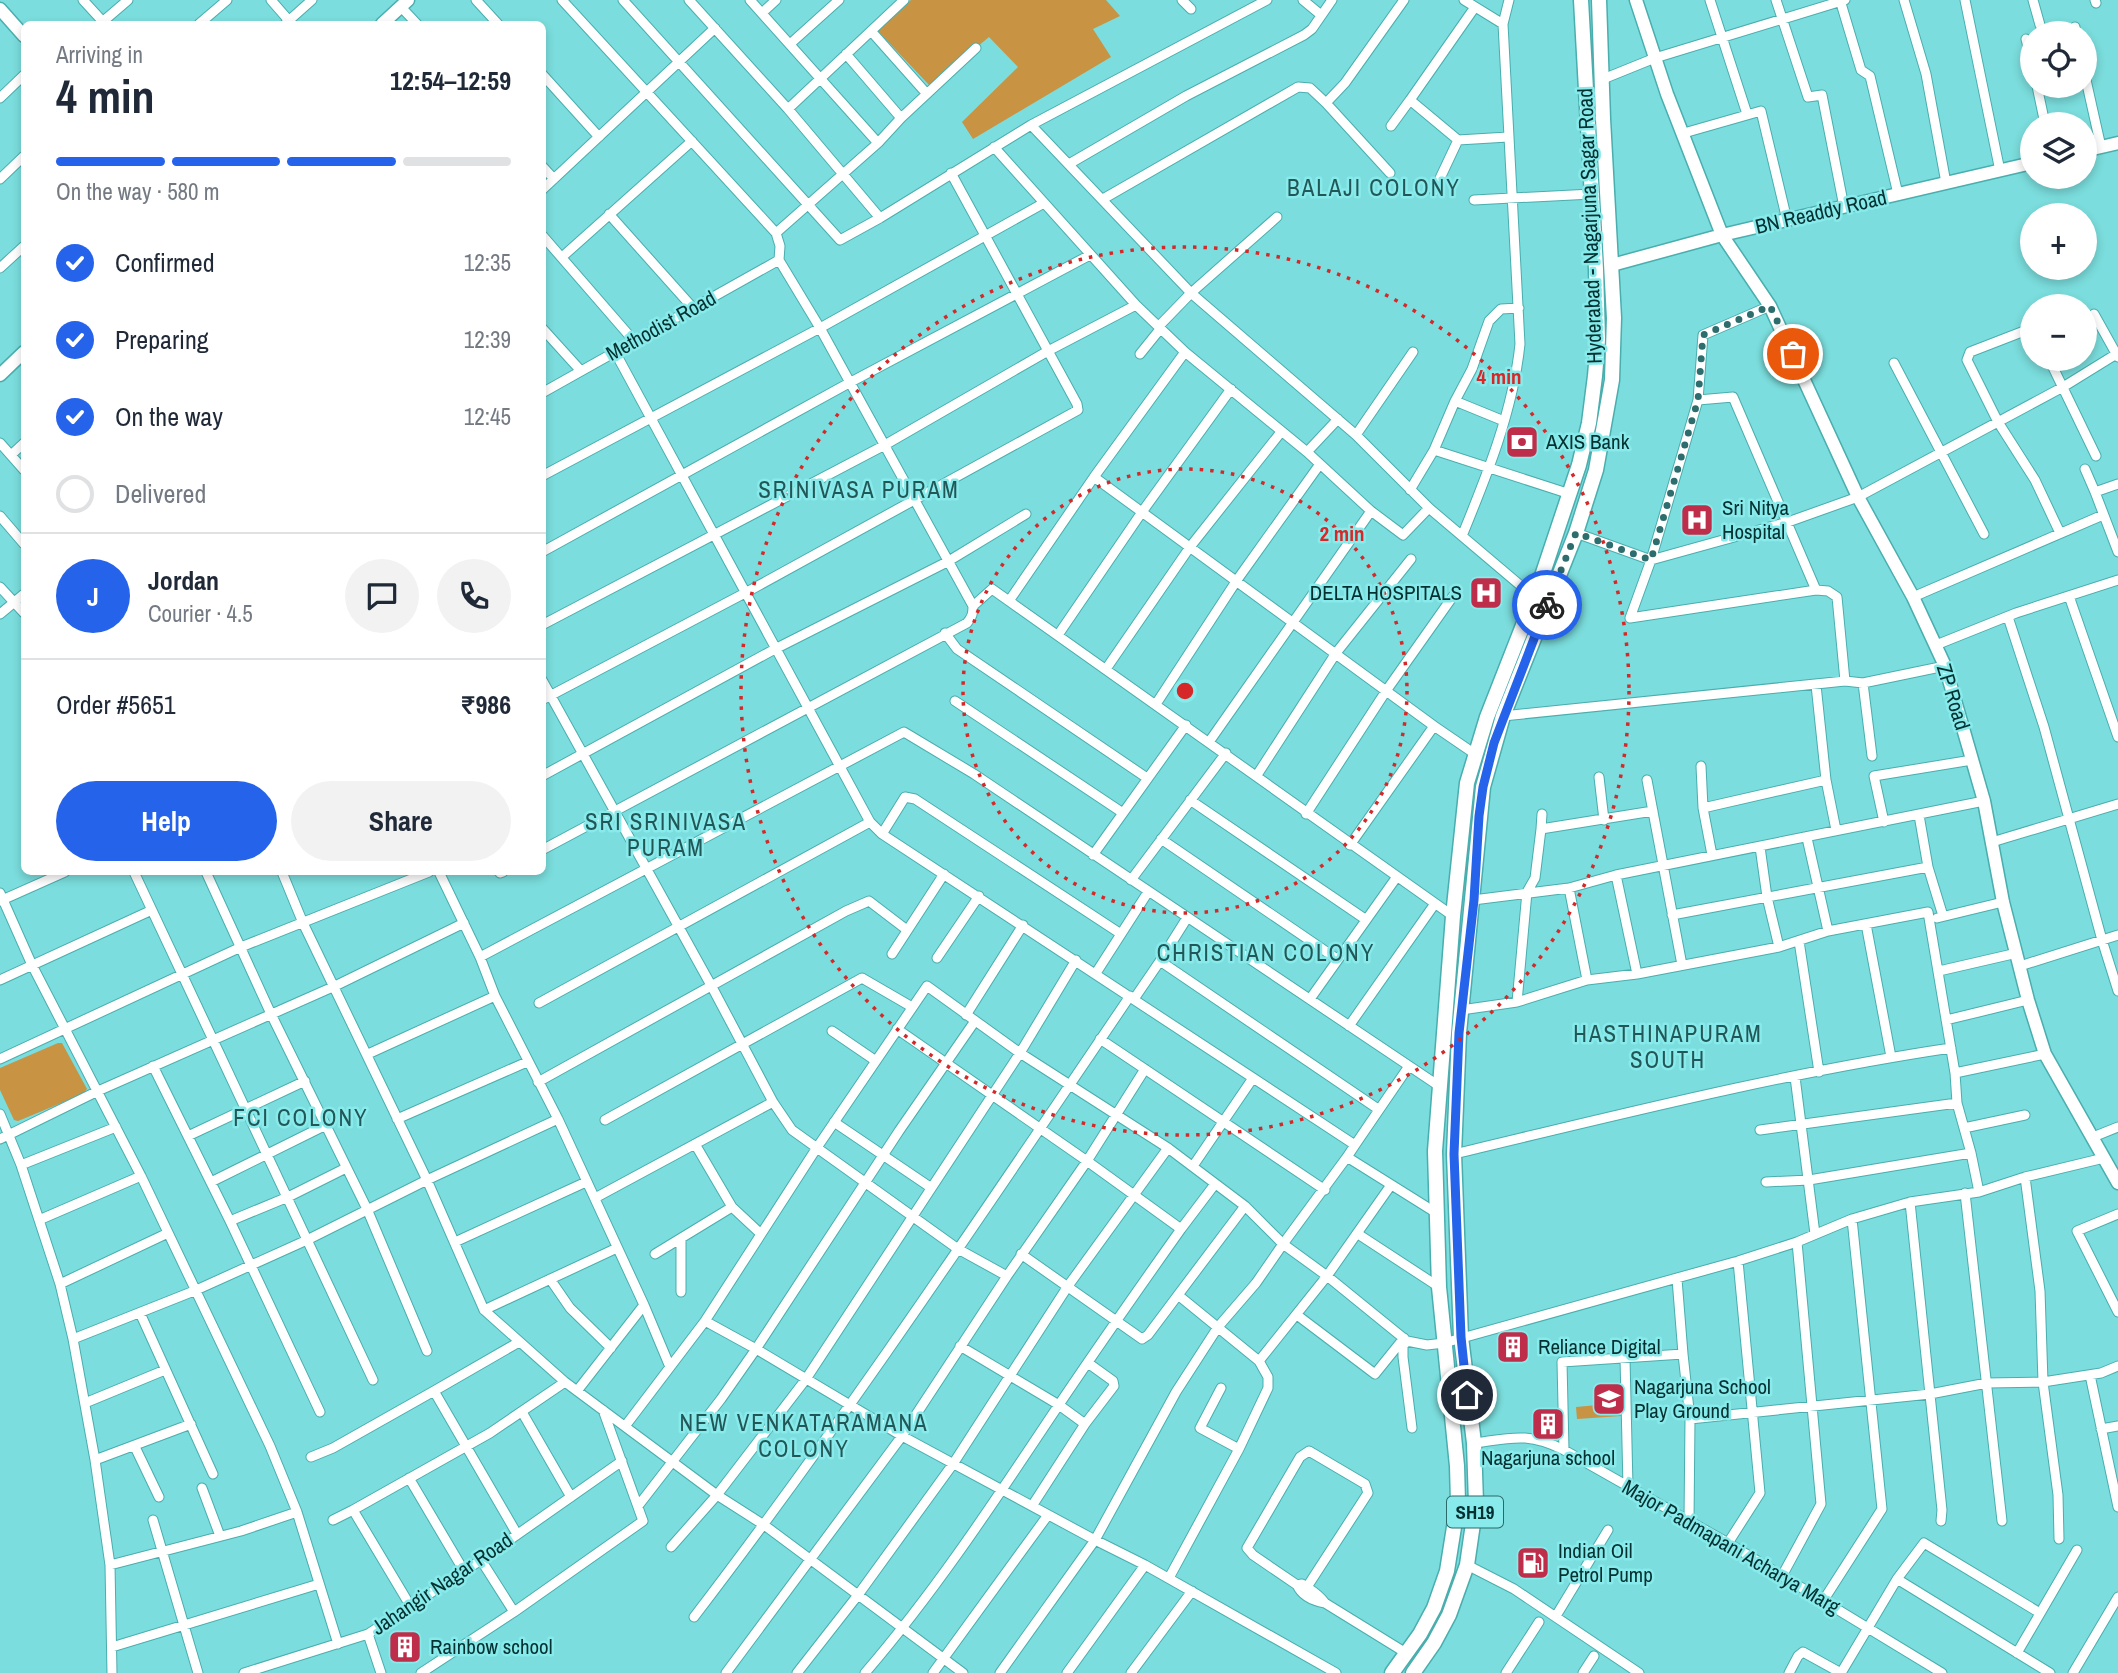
<!DOCTYPE html>
<html lang="en">
<head>
<meta charset="utf-8">
<style>
	:root { --surface:#fff; --page:#f2f2f3; --text:#1f2937; --muted:#747a83; --line:#e0e1e3; --accent:#2563eb }
	body { margin:0; font-family:"Archivo Narrow",sans-serif; background:var(--page); color:var(--text); height:100vh; display:flex; flex-direction:column; font-size:26px; white-space:nowrap }
	* { box-sizing:border-box; margin:0 }
	p { font-size:23px; color:var(--muted) }
	.icon { flex:none; width:38px; height:38px; fill:none; stroke:currentColor; stroke-width:2; stroke-linecap:round; stroke-linejoin:round }
	.map { position:relative; flex:1; overflow:hidden }
	.details { position:absolute; left:21px; top:21px; width:525px; height:854px; display:flex; flex-direction:column; background:var(--surface); border-radius:10px; box-shadow:0 4px 10px #0003 }
	.details>* { flex:none }
	.fabs { position:absolute; left:2020px; top:21px; display:grid; gap:14px }
	.fabs a { display:grid; place-items:center; width:77px; height:77px; border-radius:50%; background:var(--surface); box-shadow:0 4px 10px #0003; font-size:35px }
	.pin { position:absolute; display:grid; place-items:center; width:60px; height:60px; color:#fff; margin:-30px; border:4px solid #fff; border-radius:50%; box-shadow:0 2px 7px #0007 }
	.courier { position:absolute; display:grid; place-items:center; width:70px; height:70px; margin:-35px; border:5px solid #2563eb; border-radius:50%; background:#fff; color:#222; box-shadow:0 2px 9px #0007 }
	.headline em { font-style:normal; font-weight:700 }
	.headline div { display:flex; flex-direction:column-reverse }
	.headline { display:flex; align-items:center; justify-content:space-between; height:119px; padding:0 35px }
	h1 { font-size:46px; font-weight:700; line-height:52px }
	.bar { display:grid; grid-template-columns:repeat(4,1fr); gap:10px 7px; align-content:center; height:84px; padding:0 35px }
	.bar i { height:9px; border-radius:5px; background:var(--line) }
	.bar .selected { background:var(--accent) }
	.bar p { grid-column:span 4 }
	.line { display:flex; align-items:center; gap:18px; padding:0 35px; border-top:2px solid var(--line) }
	.line div { flex:1 }
	.round { display:grid; place-items:center; flex:none; width:74px; height:74px; border-radius:37px; background:var(--page) }
	ol { padding:0 35px; list-style:none }
	li { display:flex; align-items:center; gap:21px; height:77px }
	li p { margin-inline-start:auto }
	li .icon { padding:7px; border-radius:50%; background:var(--accent); color:#fff; stroke-width:4 }
	li:last-child { color:var(--muted) }
	li i { width:38px; height:38px; border:4px solid var(--line); border-radius:50% }
	.cta { display:flex; gap:14px; margin-top:auto; padding:14px 35px }
	.cta a { flex:1; height:80px; border-radius:42px; background:var(--accent); color:#fff; font-size:28px; font-weight:700; line-height:80px; text-align:center }
	.cta a+a { background:var(--page); color:var(--text) }
	.map>svg:first-child { display:block }
	.green { fill:#c89343 }
	.lines { fill:none; stroke-linecap:round; stroke-linejoin:round }
	.street-casing { stroke:#4aaeae; stroke-width:11 }
	.secondary-casing { stroke:#4aaeae; stroke-width:15 }
	.primary-casing { stroke:#4aaeae; stroke-width:17 }
	.street { stroke:#fff; stroke-width:9 }
	.secondary { stroke:#fff; stroke-width:12 }
	.primary { stroke:#fff; stroke-width:14 }
	.done { stroke:#2d6d6d; stroke-width:7; stroke-dasharray:0 12.6 }
	.route { stroke:#2563eb; stroke-width:9 }
	.ring { fill:none; stroke:#d62828; stroke-width:3.5; stroke-dasharray:3.5 7 }
	.labels { text-anchor:middle; stroke-width:5; stroke-linejoin:round; paint-order:stroke }
	.shield { fill:#88eaea; stroke:#2b6868; stroke-width:2 }
	.shield-label { font-size:19px; font-weight:bold; fill:#033131 }
	.street-label { font-size:21px; fill:#033131; stroke:#88eaea }
	.poi-label { font-size:21px; fill:#033131; stroke:#88eaea; text-anchor:start }
	.neighbourhood-label { font-size:23px; letter-spacing:2px; fill:#225757; stroke:#88eaea }
	.centre { fill:#d62828; stroke:#88eaea; stroke-width:3.5 }
	.ring-label { font-size:21px; text-anchor:middle; font-weight:bold; fill:#d62828; stroke:#88eaea; stroke-width:5; stroke-linejoin:round; paint-order:stroke }
</style>
</head>
<body>
<div class="map">
<svg width="2118" height="1673" viewBox="0 0 2118 1673">
	<rect width="100%" height="100%" fill="#7bdddd"/>
	<path class="green" d="M911,0H1106L1120,16L1093,29L1111,57L973,139L962,122L1018,67L989,37L930,86L876,29Z
		M58,1043H62L87,1089L83,1094L18,1121L14,1120L0,1090V1068Z
		M1618,1390L1621,1416L1577,1419L1576,1407L1598,1405L1599,1392Z"/>
	<g class="lines">
		<defs>
			<path id="street" d="M83,0L105,24
				M271,0L291,23
				M476,0L498,24
				M623,0L840,240L880,218L1031,125L1267,0
				M689,0L788,109L880,218
				M750,0L878,143
				M904,0L871,31L927,94
				M1182,0L1191,9
				M1303,0L1321,15
				M1464,0L1503,24
				M1710,0L1747,114
				M1776,0L1808,97L1822,95L1844,207
				M1840,0L1861,70L1870,76L1898,194
				M1904,0L1926,74L1946,183
				M1965,0L2000,171
				M2033,0L2040,25
				M2095,0L2096,3
				M401,7L417,24
				M1475,7L1410,100L1458,140L1508,137
				M762,13L776,0
				M100,24L128,0
				M199,24L227,0
				M285,24L312,0
				M2075,27L2076,33
				M2026,39L2032,64
				M790,44L839,0
				M846,54L901,118
				M2084,71L2101,147
				M542,74L599,137
				M1603,79L1655,58L1845,0
				M2037,86L2045,124
				M0,98L24,75
				M1326,103L1390,173
				M788,109L871,31
				M1031,125L1191,293L1356,435L1429,508L1534,597
				M1391,126L1410,100
				M1684,133L1761,111L1787,220
				M994,147L1136,305L1185,352L1307,452L1371,511L1403,535L1429,508
				M1069,164L1186,96L1304,35L1312,29L1332,0
				M542,166L554,179
				M0,179L24,156
				M542,190L715,28
				M1434,191L1458,140
				M1103,199L1298,87L1310,88L1326,103L1345,83L1404,0
				M1474,200L1592,194
				M609,214L693,308
				M776,233L878,143L901,118L976,48
				M542,235L634,341
				M562,257L692,141
				M0,268L24,246
				M1770,306L1703,335L1698,400L1651,560L1630,618L1816,590L1828,591L1837,597L1845,681
				M2094,314L2118,357
				M1159,326L1191,293L1277,217
				M542,328L581,371
				M2032,328L1970,352L1967,360L1998,422L2035,480L2060,533
				M615,352L870,822L882,834L1355,1145L1347,1157L1438,1214
				M1185,352L1094,477L1009,601L1453,916
				M1140,354L1161,328
				M2049,359L2096,456
				M1894,363L1984,534
				M542,393L779,260
				M1698,400L1733,397L1816,590
				M1455,401L1504,421
				M1356,435L1413,352
				M0,443L24,470
				M1434,450L1570,494
				M1307,452L1338,419
				M11,455L24,443
				M2085,469L2095,492
				M542,476L820,328L1044,203
				M1094,477L1434,726
				M2118,484L2095,492L2118,552
				M1410,490L1434,450L1455,401L1472,369L1489,321L1501,309L1519,308
				M0,516L24,544
				M1576,533L1651,560L1788,522L1858,497L2063,387L2118,353
				M1462,536C1487,475 1513,411 1520,344L1503,24L1509,0
				M542,552L849,383L1090,255
				M0,587L24,613
				M2069,596L2118,737
				M1913,597L2103,515
				M973,606L992,589L1009,601
				M0,614L24,594
				M2008,617L2044,727L2102,940L2118,991
				M542,625L883,446L1048,351L1136,305
				M945,633L957,649L1147,778
				M1058,635L1142,512L1231,389
				M1936,645L2016,613L2118,580
				M1106,669L1190,547L1281,432
				M542,680L712,987L773,1102L792,1130L958,1249L1007,1276L902,1436L726,1673
				M1863,683L1872,756
				M1816,685L1826,780L1836,830
				M542,700L745,593L1078,410L1077,404L951,173
				M955,701L1123,813
				M1156,704L1237,580L1320,464
				M1503,716L1845,681L1863,683L1945,666
				M1209,742L1371,511
				M1701,766L1703,808L1712,855
				M1257,775L1336,653L1411,559
				M542,776L775,649L947,562L1026,514
				M1599,777L1604,820
				M1647,780L1682,965
				M1190,800L1365,919
				M1703,808L1826,780
				M1306,814L1386,691L1456,592
				M1542,814L1541,829L1653,811
				M1919,815L1928,867L1943,916
				M1884,822L1874,776L1972,760
				M882,834L905,797L915,799L1121,934
				M1807,838L1828,931
				M1161,839L1337,959
				M1992,842L2118,804
				M1350,845L1434,726L1475,754
				M1760,847L1767,897L1779,947
				M542,850L967,623C972,617 973,614 973,606L820,328L779,260L780,246L776,233L562,0
				M1093,855L1186,725
				M134,872L373,1380
				M206,872L271,1014L367,1209L427,1351
				M282,872L303,923L427,1180L484,1310L565,1382L717,1495L764,1525L963,1673
				M439,872L480,957L495,996L558,1119L644,1305L577,1391
				M500,873L503,872
				M1616,875L1637,974
				M1131,880L1226,753
				M1569,888L1587,980
				M0,893L32,965L141,1176L270,1446L297,1512
				M1473,900L1569,888L1616,875L1984,801
				M0,901L65,872
				M1672,915L1928,867
				M1937,918L2003,902
				M1866,924L1891,1057
				M1799,941L1819,1072
				M892,954L944,874
				M480,957L904,732L974,774L1439,1086
				M937,958L979,896
				M1160,961L1187,918
				M2020,966L2118,935
				M1939,971L2017,953
				M1096,973L1148,892
				M0,980L152,910
				M1134,999L1160,961L1378,1109
				M1310,999L1396,878
				M1517,1002L1527,892L1535,878L1541,829
				M539,1003L870,822
				M1461,1010L1517,1002L1587,980L1637,974L1779,947L1828,931L1928,912L1955,1073L1957,1103L1971,1153L1979,1192
				M966,1015L1023,925
				M1946,1020L2028,1000
				M1349,1026L1434,905
				M897,1029L1087,1161L1145,1069
				M832,1031L876,1061
				M1100,1039L1325,1190
				M368,1054L495,996
				M0,1059L241,947L429,872
				M153,1066L230,1221L320,1412
				M1955,1073L2045,1054
				M1795,1077L1815,1234
				M538,1082L846,911L869,901L907,930
				M0,1114L21,1165L60,1284L73,1339L95,1460L110,1565L112,1673
				M397,1119L527,1062
				M605,1120L862,978L912,1007
				M834,1122L930,1187
				M1964,1128L2025,1115
				M1760,1130L1957,1103
				M188,1136L305,1081
				M2093,1137L2118,1127
				M0,1139L98,1091L335,986L464,923
				M695,1144L732,1207L761,1234
				M1355,1145L1409,1066
				M1454,1154C1618,1115 1783,1073 1951,1048
				M21,1165L116,1127
				M1193,1166L1253,1078
				M2025,1177L2040,1291L2043,1382L2058,1495L2059,1539
				M211,1182L326,1125
				M1766,1182L1809,1180L1971,1153
				M1965,1193L2002,1521
				M595,1198L773,1102
				M1910,1202L1942,1510L1941,1521
				M2118,1214L2077,1231L2118,1312
				M39,1220L141,1176
				M230,1221L288,1197L346,1168
				M1181,1229L1215,1184
				M1358,1234L1439,1287
				M455,1242L586,1182
				M655,1254L732,1207
				M1021,1254L1142,1339L1148,1335L1178,1295
				M550,1279L570,1308L611,1348
				M1677,1279L1683,1354
				M60,1284L168,1233
				M681,1292V1239
				M644,1305L670,1367
				M484,1310L617,1248
				M140,1313L213,1474
				M1297,1315L1375,1374L1404,1338
				M705,1321L756,1349L902,1436L1095,1540L1145,1565L1336,1673
				M73,1339L194,1291L307,1240L427,1180L558,1119
				M1407,1341L1403,1346V1357L1412,1428
				M960,1346L1059,1405L1085,1424
				M1625,1358L1628,1487
				M1259,1361L1327,1276L1391,1185
				M2090,1375L2118,1507
				M1221,1388L1200,1428L1239,1449
				M434,1391L519,1342
				M85,1403L165,1370
				M522,1412L571,1497
				M1690,1419L1930,1394L1987,1383L2043,1382L2101,1373L2118,1366
				M626,1425L705,1321L816,1149L927,986L1020,1053L1168,1148L1245,1206L1283,1244L1347,1157
				M2101,1429L2118,1426
				M1474,1443C1512,1438 1528,1432 1564,1450L1728,1543L1942,1673
				M135,1447L159,1497
				M1564,1450L1562,1362L1683,1354L1690,1419L1689,1521
				M311,1457L333,1448L434,1391L517,1534
				M95,1460L191,1424
				M409,1478L464,1571
				M202,1488L220,1536
				M638,1506L721,1399L756,1349L899,1131L975,1021
				M1032,1506L1085,1424L1114,1386L1113,1381L1088,1363
				M353,1510L490,1433L565,1382
				M153,1520L198,1673
				M333,1520L353,1510L411,1607
				M1728,1543L1760,1493L1738,1261
				M671,1547L717,1495L806,1379L1020,1053L1076,960
				M481,1560L514,1612
				M110,1565L241,1531L297,1512L338,1644
				M1467,1565L1514,1589L1639,1673
				M1782,1576L1821,1504L1797,1242
				M1169,1578L1239,1449L1268,1388V1377L1259,1361L1178,1295L1245,1206
				M1897,1579L2050,1673
				M1297,1585L1302,1584C1311,1590 1319,1594 1325,1603C1313,1601 1302,1596 1297,1585L1253,1555L1247,1548L1300,1457L1309,1451L1365,1484L1368,1493L1307,1587
				M1823,1601L1882,1509L1852,1219
				M1325,1603L1406,1653
				M1556,1616L1608,1530
				M694,1617C848,1416 988,1205 1130,996
				M368,1634L381,1673
				M112,1647L319,1584
				M2017,1653L2077,1550
				M244,1673L368,1634L481,1560L622,1461
				M421,1673L514,1612L643,1521L603,1410
				M797,1673L858,1595L953,1464L1068,1286L1168,1148
				M865,1673C934,1593 992,1505 1050,1418C1093,1354 1137,1291 1181,1229L1087,1161L1007,1276
				M933,1673L1048,1515
				M1000,1673L1095,1540L1176,1392L1218,1327L1256,1283L1283,1244L1327,1276L1407,1341L1427,1345L1444,1343L1738,1261L1797,1242L1852,1219L1910,1202L1979,1192L2025,1177L2104,1158
				M1067,1673L1145,1565
				M1131,1673L1192,1591
				M1506,1673L1539,1622
				M1583,1673L1594,1656
				M1789,1673L1798,1656L1803,1652L1841,1673L1897,1579L1924,1543L2040,1613
				M2073,1673L2118,1597"/>
			<path id="secondary" d="M1636,0L1667,94L1722,235L1770,306L1858,497L1913,597L1945,666L1984,801L2003,902L2028,1000L2045,1054L2118,1183
				M0,9L24,36
				M382,24L408,0
				M2084,151L2118,143
				M1612,265L1722,235L2032,163
				M0,375L24,352"/>
			<path id="primary" d="M1392,1673L1420,1634L1434,1608L1447,1571L1458,1502L1457,1466L1439,1287L1435,1151L1453,916L1467,783L1487,717L1540,582L1579,465L1589,423L1595,376L1598,340L1596,269L1581,0
				M1413,1673L1434,1643L1449,1615L1467,1565L1476,1503L1474,1443L1461,1337L1454,1154L1459,1033L1483,787L1503,716L1576,533L1596,470L1612,380L1614,318L1603,119L1599,0"/>
		</defs>
		<use href="#street" class="street-casing"/>
		<use href="#secondary" class="secondary-casing"/>
		<use href="#primary" class="primary-casing"/>
		<use href="#street" class="street"/>
		<use href="#secondary" class="secondary"/>
		<use href="#primary" class="primary"/>
	</g>
	<g class="lines">
		<path class="done" d="M1547,605L1576,533L1651,560L1698,400L1703,335L1770,306L1793,354"/>
		<path class="route" d="M1467,1395L1461,1337L1454,1154L1459,1033L1474,900L1479,816L1483,787L1494,743L1547,605"/>
	</g>
	<g class="ring">
		<circle cx="1185" cy="691" r="222"/>
		<circle cx="1185" cy="691" r="444"/>
	</g>
	<defs>
		<symbol id="bank-square" viewBox="-11 -11 22 22"><rect x="-9" y="-9" width="18" height="18" rx="4" fill="#be2e4a" stroke="#88eaea"/><path d="M-6-4H6V4H-6ZM0-2.3a2.3 2.3 0 1 0 0 4.6a2.3 2.3 0 1 0 0-4.6Z" fill="#fff"/></symbol>
		<symbol id="hospital-square" viewBox="-11 -11 22 22"><rect x="-9" y="-9" width="18" height="18" rx="4" fill="#be2e4a" stroke="#88eaea"/><path d="M-5-5h3v3.5h4V-5h3V5h-3V1.5h-4V5h-3Z" fill="#fff"/></symbol>
		<symbol id="building-square" viewBox="-11 -11 22 22"><rect x="-9" y="-9" width="18" height="18" rx="4" fill="#be2e4a" stroke="#88eaea"/><path d="M-4-6H4V6H1V3H-1V6H-4ZM-2.5-4.3h1.7v1.8h-1.7ZM.8-4.3h1.7v1.8H.8ZM-2.5-1h1.7V.8h-1.7ZM.8-1h1.7V.8H.8Z" fill="#fff"/></symbol>
		<symbol id="school-square" viewBox="-11 -11 22 22"><rect x="-9" y="-9" width="18" height="18" rx="4" fill="#be2e4a" stroke="#88eaea"/><path d="M0-5L7-2L0 1L-7-2ZM-4 1L0 2.5L4 1V4Q0 6-4 4Z" fill="#fff"/></symbol>
		<symbol id="fuel-square" viewBox="-11 -11 22 22"><rect x="-9" y="-9" width="18" height="18" rx="4" fill="#be2e4a" stroke="#88eaea"/><path d="M-5.5-6h7V0h2V4h1.3V-2.5L3-4.5l.8-.8L6-3V5H2.5V1h-1V6h-7ZM-4.2-4.7v3.2H.2V-4.7Z" fill="#fff"/></symbol>
	</defs>
	<g fill-rule="evenodd">
		<use href="#bank-square" x="1503" y="423" width="38" height="38"/>
		<use href="#hospital-square" x="1678" y="501" width="38" height="38"/>
		<use href="#hospital-square" x="1467" y="574" width="38" height="38"/>
		<use href="#building-square" x="1494" y="1328" width="38" height="38"/>
		<use href="#school-square" x="1590" y="1380" width="38" height="38"/>
		<use href="#building-square" x="1529" y="1405" width="38" height="38"/>
		<use href="#fuel-square" x="1514" y="1544" width="38" height="38"/>
		<use href="#building-square" x="386" y="1628" width="38" height="38"/>
	</g>
	<g class="labels">
		<rect class="shield" x="1447" y="1496.5" width="56" height="31" rx="5"/>
		<g class="shield-label">
			<text x="1475" y="1519">SH19</text>
		</g>
		<g class="street-label">
			<text transform="translate(1821 212) rotate(-13)" y="7">BN Readdy Road</text>
			<text transform="translate(1590 226) rotate(-92)" y="7">Hyderabad - Nagarjuna Sagar Road</text>
			<text transform="translate(661 326) rotate(-29)" y="7">Methodist Road</text>
			<text transform="translate(1953 697) rotate(73)" y="7">ZP Road</text>
			<text transform="translate(1731 1547) rotate(30)" y="7">Major Padmapani Acharya Marg</text>
			<text transform="translate(442 1584) rotate(-34)" y="7">Jahangir Nagar Road</text>
		</g>
		<g class="poi-label">
			<text x="1546" y="449">AXIS Bank</text>
			<text x="1722" y="515">Sri Nitya<tspan x="1722" dy="24">Hospital</tspan></text>
			<text x="1462" y="600" text-anchor="end">DELTA HOSPITALS</text>
			<text x="1538" y="1354">Reliance Digital</text>
			<text x="1634" y="1394">Nagarjuna School<tspan x="1634" dy="24">Play Ground</tspan></text>
			<text x="1548" y="1465" text-anchor="middle">Nagarjuna school</text>
			<text x="1558" y="1558">Indian Oil<tspan x="1558" dy="24">Petrol Pump</tspan></text>
			<text x="430" y="1654">Rainbow school</text>
		</g>
		<g class="neighbourhood-label">
			<text x="1374" y="196">BALAJI COLONY</text>
			<text x="859" y="498">SRINIVASA PURAM</text>
			<text x="666" y="830">SRI SRINIVASA<tspan x="666" dy="26">PURAM</tspan></text>
			<text x="1266" y="961">CHRISTIAN COLONY</text>
			<text x="1668" y="1042">HASTHINAPURAM<tspan x="1668" dy="26">SOUTH</tspan></text>
			<text x="301" y="1126">FCI COLONY</text>
			<text x="804" y="1431">NEW VENKATARAMANA<tspan x="804" dy="26">COLONY</tspan></text>
		</g>
	</g>
	<circle cx="1185" cy="691" r="10" class="centre"/>
	<g class="ring-label">
		<text x="1499" y="384">4 min</text>
		<text x="1342" y="541">2 min</text>
	</g>
</svg>
<div class="fabs">
<a><svg class="icon" aria-label="locate" viewBox="0 0 24 24"><circle cx="12" cy="12" r="6"/><path d="M12 2v4M12 18v4M2 12h4M18 12h4"/></svg></a>
<a><svg class="icon" aria-label="layers" viewBox="0 0 24 24"><path d="M12 4l9 5-9 5-9-5zM3 14l9 5 9-5"/></svg></a>
<a>+</a>
<a>−</a>
</div>
<div class="pin" style="left:1793px;top:354px;background:#ea580c"><svg class="icon" aria-label="bag" viewBox="0 0 24 24"><path d="M5 8h14l-1 12H6zM9 8a3 3 0 0 1 6 0"/></svg></div>
<div class="pin" style="left:1467px;top:1395px;background:#1f2937"><svg class="icon" aria-label="home" viewBox="0 0 24 24"><path d="M3 11l9-7 9 7M6 9v11h12V9"/></svg></div>
<div class="courier" style="left:1547px;top:605px"><svg class="icon" aria-label="bike" viewBox="0 0 24 24"><circle cx="6" cy="16" r="4"/><circle cx="18" cy="16" r="4"/><path d="M6 16l4-8h5l3 8M10 8l3 8H6M13 5h3"/></svg></div>
<section class="details">
<div class="headline"><div><h1>4 min</h1><p>Arriving in</p></div><em>12:54–12:59</em></div>
<div class="bar"><i class="selected"></i><i class="selected"></i><i class="selected"></i><i></i><p>On the way · 580 m</p></div>
<ol>
<li><svg class="icon" aria-label="check" viewBox="0 0 24 24"><path d="M5 12l5 5 9-10"/></svg>Confirmed<p>12:35</p></li>
<li><svg class="icon" aria-label="check" viewBox="0 0 24 24"><path d="M5 12l5 5 9-10"/></svg>Preparing<p>12:39</p></li>
<li><svg class="icon" aria-label="check" viewBox="0 0 24 24"><path d="M5 12l5 5 9-10"/></svg>On the way<p>12:45</p></li>
<li><i></i>Delivered</li>
</ol>
<div class="line" style="height:126px"><b class="round" style="background:var(--accent);color:#fff">J</b><div><b>Jordan</b><p>Courier · 4.5</p></div><a class="round"><svg class="icon" aria-label="chat" viewBox="0 0 24 24"><path d="M4 5h16v11H9l-5 4z"/></svg></a><a class="round"><svg class="icon" aria-label="phone" viewBox="0 0 24 24"><path d="M5 4h4l2 5-3 2q2 4 5 5l2-3 5 2v4C11 20 4 13 5 4z"/></svg></a></div>
<div class="line" style="height:91px"><div>Order #5651</div><b>₹986</b></div>
<div class="cta"><a>Help</a><a>Share</a></div>
</section>
</div>
</body>
</html>
